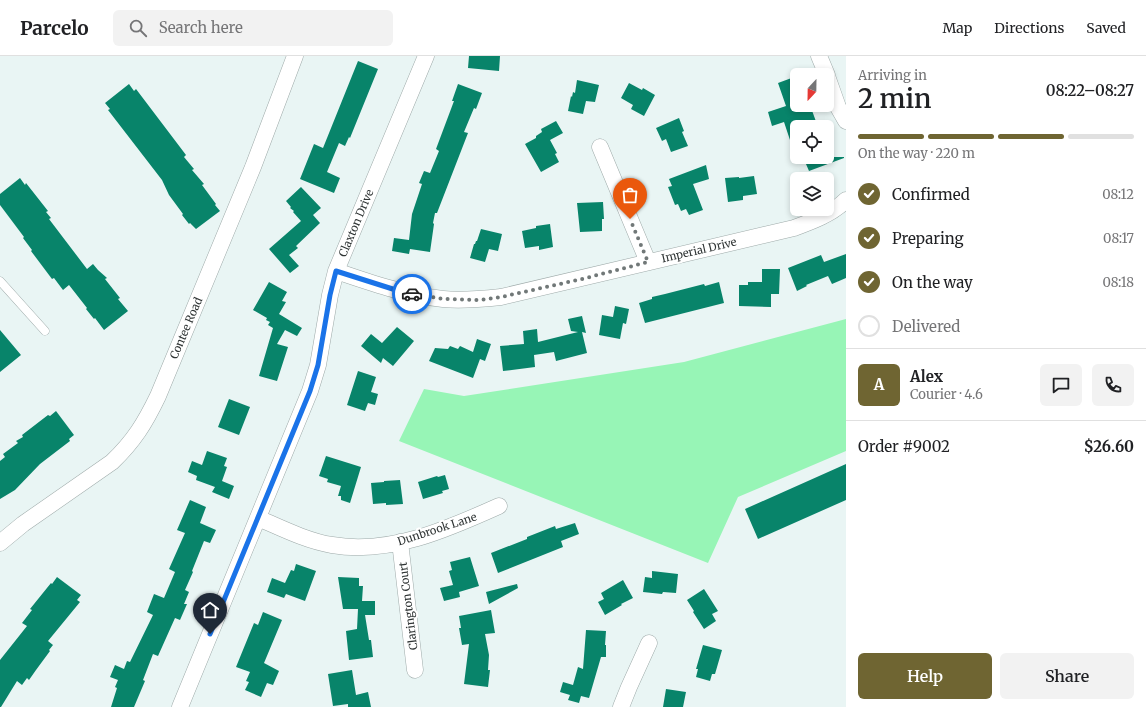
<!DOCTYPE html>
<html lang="en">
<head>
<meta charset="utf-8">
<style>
	:root { --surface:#fff; --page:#f2f2f2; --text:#202124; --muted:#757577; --line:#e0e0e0; --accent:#6f6532 }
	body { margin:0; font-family:Merriweather,serif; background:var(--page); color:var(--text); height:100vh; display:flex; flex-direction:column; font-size:15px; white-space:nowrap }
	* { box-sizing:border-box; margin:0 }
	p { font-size:13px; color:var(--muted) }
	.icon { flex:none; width:22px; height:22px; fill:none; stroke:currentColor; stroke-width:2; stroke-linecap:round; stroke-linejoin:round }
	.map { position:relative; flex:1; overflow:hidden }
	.sheet { display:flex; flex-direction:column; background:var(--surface); width:300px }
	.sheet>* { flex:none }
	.needle { width:26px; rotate:202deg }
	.tools { position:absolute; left:790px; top:12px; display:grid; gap:8px }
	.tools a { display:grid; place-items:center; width:44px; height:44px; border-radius:6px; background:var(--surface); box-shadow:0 2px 6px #0003; font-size:20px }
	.pin { position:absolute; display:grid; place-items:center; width:34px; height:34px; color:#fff; margin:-41px -17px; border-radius:50% 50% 50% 0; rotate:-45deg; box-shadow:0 0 4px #0007 }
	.pin .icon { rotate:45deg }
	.courier { position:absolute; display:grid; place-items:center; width:40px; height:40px; margin:-20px; border:3px solid #1a73e8; border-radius:50%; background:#fff; color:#222; box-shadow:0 1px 5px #0007 }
	.head em { font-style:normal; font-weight:600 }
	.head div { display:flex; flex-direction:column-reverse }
	.head { display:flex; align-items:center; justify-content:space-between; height:68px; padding:0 12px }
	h1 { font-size:26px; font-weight:600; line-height:30px }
	.bar { display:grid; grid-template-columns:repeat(4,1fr); gap:6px 4px; align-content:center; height:48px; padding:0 12px }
	.bar i { height:5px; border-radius:3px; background:var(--line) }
	.bar .current { background:var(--accent) }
	.bar p { grid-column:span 4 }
	.line { display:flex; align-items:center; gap:10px; padding:0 12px; border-top:1px solid var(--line) }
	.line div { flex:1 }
	.round { display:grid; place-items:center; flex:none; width:42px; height:42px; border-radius:6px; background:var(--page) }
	ol { padding:0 12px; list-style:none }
	li { display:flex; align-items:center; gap:12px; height:44px }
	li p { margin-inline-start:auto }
	li .icon { padding:4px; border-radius:50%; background:var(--accent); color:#fff; stroke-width:4 }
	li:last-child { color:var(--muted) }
	li i { width:22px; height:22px; border:2px solid var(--line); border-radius:50% }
	.cta { display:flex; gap:8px; margin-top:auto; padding:8px 12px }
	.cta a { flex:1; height:46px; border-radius:6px; background:var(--accent); color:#fff; font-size:16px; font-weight:600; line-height:46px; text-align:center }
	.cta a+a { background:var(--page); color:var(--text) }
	header { display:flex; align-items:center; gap:24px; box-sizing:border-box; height:56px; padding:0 20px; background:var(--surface); border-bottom:1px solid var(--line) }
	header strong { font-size:19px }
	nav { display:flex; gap:22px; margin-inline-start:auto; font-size:14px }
	.search { width:280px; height:36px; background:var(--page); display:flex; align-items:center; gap:10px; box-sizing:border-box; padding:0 14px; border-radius:6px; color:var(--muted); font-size:15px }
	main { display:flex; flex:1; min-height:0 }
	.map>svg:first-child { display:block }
	.green { fill:#97f5b6 }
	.building { fill:#08846a }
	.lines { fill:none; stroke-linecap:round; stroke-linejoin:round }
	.service-casing { stroke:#9eaaa9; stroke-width:9 }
	.minor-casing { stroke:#9eaaa9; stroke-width:17 }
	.service { stroke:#fff; stroke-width:8 }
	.minor { stroke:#fff; stroke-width:16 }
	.done { stroke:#717878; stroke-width:4; stroke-dasharray:0 7.2 }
	.route { stroke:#1a73e8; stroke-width:5 }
	.labels { text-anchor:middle; stroke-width:4; stroke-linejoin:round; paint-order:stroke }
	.street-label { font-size:11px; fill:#303535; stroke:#fff }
</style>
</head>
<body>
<header>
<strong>Parcelo</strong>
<div class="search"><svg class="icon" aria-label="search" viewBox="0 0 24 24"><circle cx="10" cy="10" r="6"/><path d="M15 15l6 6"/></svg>Search here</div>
<nav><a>Map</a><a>Directions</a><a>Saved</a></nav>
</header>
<main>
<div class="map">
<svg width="846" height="651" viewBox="0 0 846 651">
	<rect width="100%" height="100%" fill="#e9f5f4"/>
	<path class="green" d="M846,263V395L738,441L708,507L399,385L424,333L464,340L684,306Z"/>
	<path class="building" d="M469,0H500L499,15L468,12Z
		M358,5L378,13L350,82L349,81L345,90L339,87L327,116L340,122L334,137L300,123L314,88L323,92Z
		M797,20V49H810L818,71H797V99H795L784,66L772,70L768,56L786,50L778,27Z
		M577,24L599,29L595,46L586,45L583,58L568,55L571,40L572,41L573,36L575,37Z
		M629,27L642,34L643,32L655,39L644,60L631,53L633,49L621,42Z
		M129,28L134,35L136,33L186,99L184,101L194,113L192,114L204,128L202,129L216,148L215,149L220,155L196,173L190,167L189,168L182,159L183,158L169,139L162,124L108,54L110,53L105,47Z
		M458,28L482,37L476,53L474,52L464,76L468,77L437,157H435L433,167L434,168L430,196L410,193L409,198L392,195L394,182L409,184L412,158L422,128L419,127L424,115L430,117L439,95L436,93L454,45H452Z
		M679,62L684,75L682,76L688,90L671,96L666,83L662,85L656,72Z
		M556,65L563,77L550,84L557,97L555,98L559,106L541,116L525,88L536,82V80L542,76L541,73Z
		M803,101H844V102L809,115Z
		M706,109L709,123L693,128L703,154L689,159L686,153L681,155L678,148L675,149L668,131L672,130L669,123Z
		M754,120L757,138L743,140V144L728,146L725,122L739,121V122Z
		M20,122L25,129L26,127L48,155L46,156L51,162L49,163L87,213L93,208L98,214L107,222L105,223L120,242L118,243L128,255L104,274L95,262L94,263L86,253L87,252L69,229L63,234L54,222L52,223L31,195L32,194L23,182L24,181L0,149V138Z
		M301,131L321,152L313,159L320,167L296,190L298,192L289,199L299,210L290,217L269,193L301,165L293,156L294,155L290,152L291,151L286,145Z
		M603,146L604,163H602V175L580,176L577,147Z
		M550,168L553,191L539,194V190L525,192L522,175L536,172V170Z
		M481,173L502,178L498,195L489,193L485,206L470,202L474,188H475L476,185H477Z
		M846,198V222L832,228L828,220L806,229L807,230L797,235L788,212L821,199L824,206Z
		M762,213H780L779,238H771V251L739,250V229H748V226H762Z
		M269,226L287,236L282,245L286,246L279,258L302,272L297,280L285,274L277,288L288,291L277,325L259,320L273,272L268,269L270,266L266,264L267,262L253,254Z
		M719,226L724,247L645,267L639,247L652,243V241L665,238L704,228L705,230Z
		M615,250L629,253L626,268L623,267L620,283L599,279L602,259L613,261Z
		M582,260L586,277L582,276L587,297L556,305L554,296L534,299L535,311L503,315L500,290L524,288L523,275L537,273L538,286L578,276L571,275L568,263Z
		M397,271L414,285L393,310L383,302L381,307L361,290L371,278L382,287Z
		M0,274L21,299L0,316Z
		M477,283L491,288L485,305L480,303L473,322L429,305L435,292L448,293L450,290L458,293L460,290L473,296Z
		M358,315L376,321L371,336L378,338L375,349L368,347L365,355L347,349Z
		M229,343L250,351L239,379L218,371Z
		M56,355L74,379L69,383L70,385L40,408L15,434L0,443V405L5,401L3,398L18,387L16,385L23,381L22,379L48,359L50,360Z
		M207,395L227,402L224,410L227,411L222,425L234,430L229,443L212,436L215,431L196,424L197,420L188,416L192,405L202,409Z
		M326,400L361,411L350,447L341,444V440H338L341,430L327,426L328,423L319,420Z
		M846,408V444L758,483L745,453Z
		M445,419L449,433L442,435L443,437L423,443L418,426L437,420L438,421Z
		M400,424L403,448L386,449V447L373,448L371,427L384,426V425Z
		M190,444L206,451L200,467L216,474L210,487L204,485L192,515L193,516L185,534L189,536L184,548H187L180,564L175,562L158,600L153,598L143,624L145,625L134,651H111L117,632L115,631L118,624L110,621L115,609L124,613L127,605L130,606L153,559L147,556L154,538L164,542L175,516L169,513L185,477L177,474Z
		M575,467L579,478L561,485L563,491L498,517L491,497L527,483V481L555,470L556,473Z
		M470,501L479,530L459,536L460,541L444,545L440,532L453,529L449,515L452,514L450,506Z
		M296,508L316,515L305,545L286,538L284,542L267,536L272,522L285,527L291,514L294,515Z
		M652,515L678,518L676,537L663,536L662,538L643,536L645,521L652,522Z
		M57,521L81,539L77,544L80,546L48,585L53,589L49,594L50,595L36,614L29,624L27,622L22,629L17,625L1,651H0V604L27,570L22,567L32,554L30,553L51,527L52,528Z
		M338,521L359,522V530H363L362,545H375V559H365L369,584H371L373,601L349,604L346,575L357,573L358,553H343Z
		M623,524L633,542L621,548L622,549L605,559L598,546L604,543L601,537Z
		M517,528L518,532L489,548L486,536Z
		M704,533L718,555L712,558L716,565L704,573L693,556L694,555L687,544Z
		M491,554L495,577L485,578L489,599L488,614H490L488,631L464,628L469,588L462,589L459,572H461L459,560Z
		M263,556L282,564L264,607L279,615L273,629L267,627L261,641L245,634L249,626L246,625L250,616L236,611L254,567L258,569Z
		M586,574L606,575L605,589H606V601H601L589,642L581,640L579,647L568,644L570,639L560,636L563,626L573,629L578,611L583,613Z
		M703,589L722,594L715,618H712L710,625L696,621L698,613H696Z
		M352,614L356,639L368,636L371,651H348V648L333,650L328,618Z
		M666,633L686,636L683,651H663Z"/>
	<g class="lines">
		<defs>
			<path id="service" d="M0,225L45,275"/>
			<path id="minor" d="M819,0L827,19
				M827,20L838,51L846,65
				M600,91L648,206
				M336,215C371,227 406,239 443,243C462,245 482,243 501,241L794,172C813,165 832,158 846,144
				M258,462C281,472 307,485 332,489C390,499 448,473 499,450
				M400,486L415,614
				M0,487L23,468L112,406C134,385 145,367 158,340L253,111L295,0
				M180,651L310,335L318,309L330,239L336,215L426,0
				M621,651L629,631L649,587"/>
		</defs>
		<use href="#service" class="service-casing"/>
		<use href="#minor" class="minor-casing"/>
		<use href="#service" class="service"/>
		<use href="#minor" class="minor"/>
	</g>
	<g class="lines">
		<path class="done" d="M412,238L444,243L480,244L501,241L582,223L648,206L630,163"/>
		<path class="route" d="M210,578L310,335L318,309L330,239L336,215L399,235L412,238"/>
	</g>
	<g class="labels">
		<g class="street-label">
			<text transform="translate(356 167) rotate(-67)" y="4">Claxton Drive</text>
			<text transform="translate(699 194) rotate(-13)" y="4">Imperial Drive</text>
			<text transform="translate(186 272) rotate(-67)" y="4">Contee Road</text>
			<text transform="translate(437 473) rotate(-18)" y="4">Dunbrook Lane</text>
			<text transform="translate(408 550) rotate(-97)" y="4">Clarington Court</text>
		</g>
	</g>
</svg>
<div class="tools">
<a><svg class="needle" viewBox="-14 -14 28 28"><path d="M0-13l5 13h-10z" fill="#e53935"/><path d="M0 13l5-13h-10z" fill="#757577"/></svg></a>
<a><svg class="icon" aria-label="locate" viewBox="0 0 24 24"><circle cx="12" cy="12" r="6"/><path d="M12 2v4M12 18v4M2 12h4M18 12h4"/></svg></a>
<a><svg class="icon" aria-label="layers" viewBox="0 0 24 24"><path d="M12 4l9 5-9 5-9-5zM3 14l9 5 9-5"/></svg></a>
</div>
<div class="pin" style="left:630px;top:163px;background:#ea580c"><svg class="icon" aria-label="bag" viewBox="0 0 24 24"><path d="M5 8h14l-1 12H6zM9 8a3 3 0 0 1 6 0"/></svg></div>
<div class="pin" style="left:210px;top:578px;background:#1f2937"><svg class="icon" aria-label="home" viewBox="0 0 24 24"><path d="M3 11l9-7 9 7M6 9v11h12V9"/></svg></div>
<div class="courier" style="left:412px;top:238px"><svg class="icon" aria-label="car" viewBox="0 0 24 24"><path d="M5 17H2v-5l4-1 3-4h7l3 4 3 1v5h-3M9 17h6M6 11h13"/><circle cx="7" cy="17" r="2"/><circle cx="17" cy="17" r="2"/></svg></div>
</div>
<section class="sheet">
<div class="head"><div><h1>2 min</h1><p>Arriving in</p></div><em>08:22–08:27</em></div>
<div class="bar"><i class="current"></i><i class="current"></i><i class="current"></i><i></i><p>On the way · 220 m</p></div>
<ol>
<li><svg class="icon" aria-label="check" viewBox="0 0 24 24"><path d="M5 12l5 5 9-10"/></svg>Confirmed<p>08:12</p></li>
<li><svg class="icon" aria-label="check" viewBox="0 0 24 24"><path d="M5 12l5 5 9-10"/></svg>Preparing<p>08:17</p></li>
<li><svg class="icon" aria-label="check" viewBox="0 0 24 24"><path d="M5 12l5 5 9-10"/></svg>On the way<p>08:18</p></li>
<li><i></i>Delivered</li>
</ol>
<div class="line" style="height:72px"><b class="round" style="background:var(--accent);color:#fff">A</b><div><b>Alex</b><p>Courier · 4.6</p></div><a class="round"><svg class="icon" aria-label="chat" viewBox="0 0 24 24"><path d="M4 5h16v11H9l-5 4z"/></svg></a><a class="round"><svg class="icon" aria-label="phone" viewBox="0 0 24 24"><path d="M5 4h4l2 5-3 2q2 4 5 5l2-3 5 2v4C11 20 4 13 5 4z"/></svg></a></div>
<div class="line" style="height:52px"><div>Order #9002</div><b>$26.60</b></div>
<div class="cta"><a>Help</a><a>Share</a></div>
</section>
</main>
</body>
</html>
